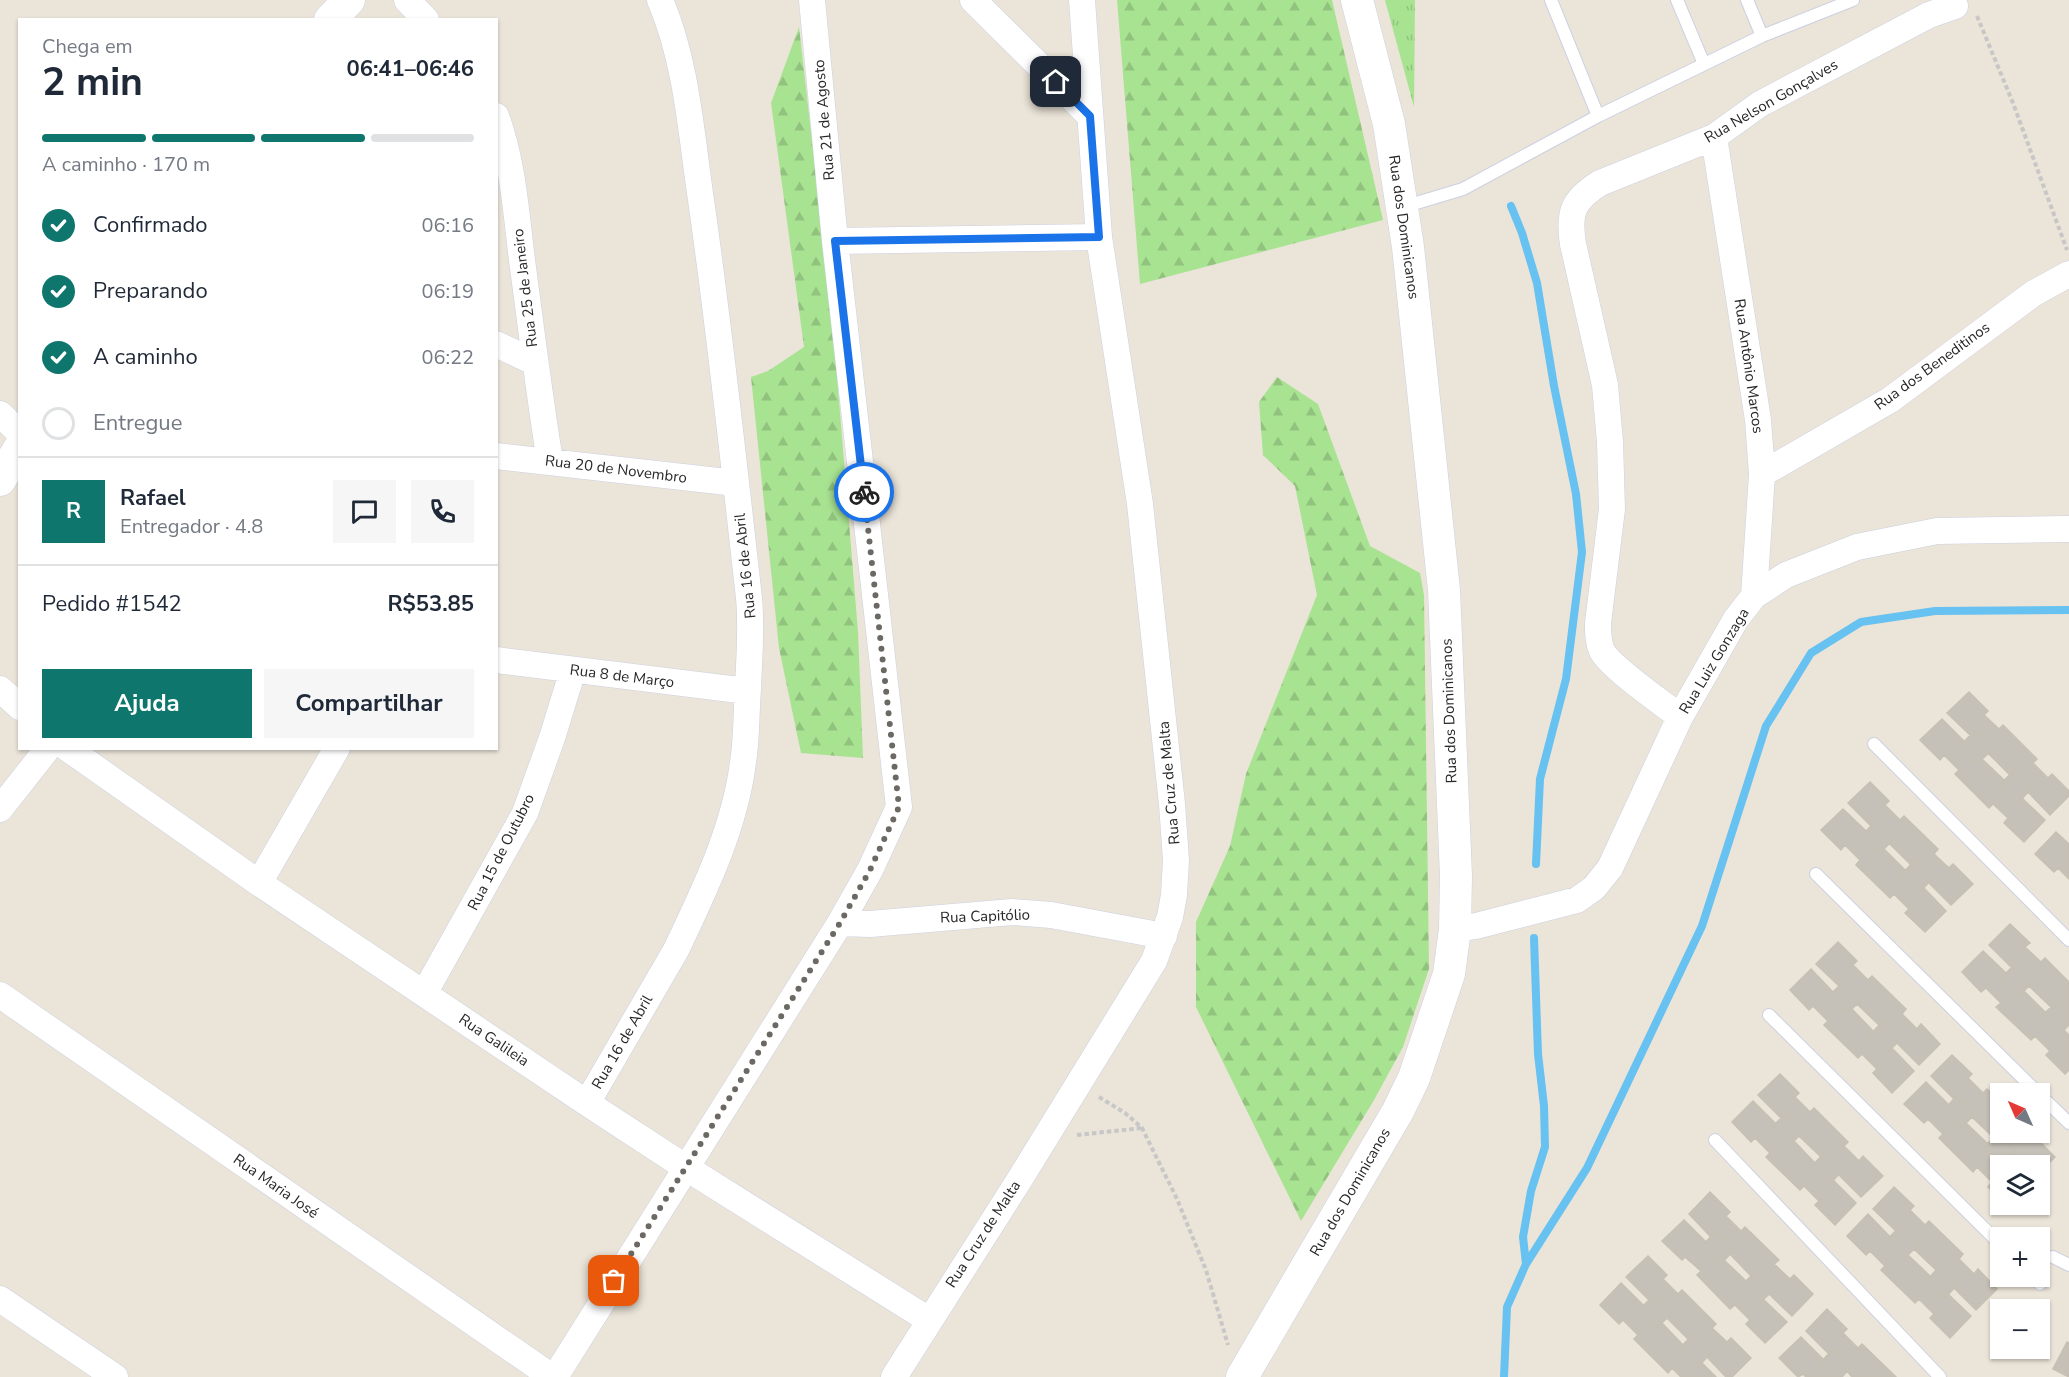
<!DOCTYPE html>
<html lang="pt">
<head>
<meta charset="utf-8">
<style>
	:root { --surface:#fff; --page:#f6f6f7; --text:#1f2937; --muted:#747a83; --line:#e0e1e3; --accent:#0f766e }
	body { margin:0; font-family:"Nunito Sans",sans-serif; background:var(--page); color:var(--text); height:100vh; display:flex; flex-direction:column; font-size:22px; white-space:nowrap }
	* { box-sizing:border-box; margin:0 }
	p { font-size:20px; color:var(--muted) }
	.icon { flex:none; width:33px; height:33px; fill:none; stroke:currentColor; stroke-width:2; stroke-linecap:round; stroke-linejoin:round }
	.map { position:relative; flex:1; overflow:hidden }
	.side { position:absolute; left:18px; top:18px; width:480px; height:732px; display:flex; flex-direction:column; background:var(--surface); border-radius:0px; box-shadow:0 2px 4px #0004 }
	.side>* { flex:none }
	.needle { width:39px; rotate:315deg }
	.tools { position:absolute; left:1990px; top:1083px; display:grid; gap:12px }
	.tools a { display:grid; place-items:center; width:60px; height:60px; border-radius:0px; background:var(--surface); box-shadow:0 2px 4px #0004; font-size:30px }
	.pin { position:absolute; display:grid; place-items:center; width:51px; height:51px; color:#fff; margin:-26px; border-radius:12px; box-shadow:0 3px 9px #0006 }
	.courier { position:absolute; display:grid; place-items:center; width:60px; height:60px; margin:-30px; border:4px solid #1a73e8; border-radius:50%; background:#fff; color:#222; box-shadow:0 2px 8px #0007 }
	.headline em { font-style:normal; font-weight:700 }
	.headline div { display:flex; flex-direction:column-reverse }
	.headline { display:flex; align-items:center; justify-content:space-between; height:102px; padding:0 24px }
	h1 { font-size:39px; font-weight:700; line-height:45px }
	.bar { display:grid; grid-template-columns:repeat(4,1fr); gap:9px 6px; align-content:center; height:72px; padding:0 24px }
	.bar i { height:8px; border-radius:4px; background:var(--line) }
	.bar .active { background:var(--accent) }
	.bar p { grid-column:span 4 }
	.line { display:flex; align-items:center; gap:15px; padding:0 24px; border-top:2px solid var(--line) }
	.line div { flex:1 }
	.round { display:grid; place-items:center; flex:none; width:63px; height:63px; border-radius:0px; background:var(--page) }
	ol { padding:0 24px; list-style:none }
	li { display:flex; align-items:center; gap:18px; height:66px }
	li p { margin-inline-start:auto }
	li .icon { padding:6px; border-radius:50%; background:var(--accent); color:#fff; stroke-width:4 }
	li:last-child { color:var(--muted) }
	li i { width:33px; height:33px; border:3px solid var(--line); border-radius:50% }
	.action { display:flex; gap:12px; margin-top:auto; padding:12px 24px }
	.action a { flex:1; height:69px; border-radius:0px; background:var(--accent); color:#fff; font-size:24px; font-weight:700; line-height:69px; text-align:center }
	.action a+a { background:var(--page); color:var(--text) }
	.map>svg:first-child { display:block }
	.grass { fill:url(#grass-tufts) }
	.forest { fill:url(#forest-firs) }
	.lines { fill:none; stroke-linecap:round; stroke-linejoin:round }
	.stream { stroke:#67c1f1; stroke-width:8 }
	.building { fill:#c6c1b8; stroke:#c6c0b2; stroke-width:1.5 }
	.service-casing { stroke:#cdd0e1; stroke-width:14 }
	.minor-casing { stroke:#cdd0e1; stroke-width:27 }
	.tertiary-casing { stroke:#cdd0e1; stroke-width:33 }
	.path { stroke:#c7c7c7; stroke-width:4; stroke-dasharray:4.5 3; stroke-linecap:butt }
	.service { stroke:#fff; stroke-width:12 }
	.minor { stroke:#fff; stroke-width:26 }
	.tertiary { stroke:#fff; stroke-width:32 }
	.done { stroke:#6c6965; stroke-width:6; stroke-dasharray:0 10.8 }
	.route { stroke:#1a73e8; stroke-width:8 }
	.labels { text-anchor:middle; stroke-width:4.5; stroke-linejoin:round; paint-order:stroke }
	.street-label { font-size:15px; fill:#272727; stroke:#fff }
</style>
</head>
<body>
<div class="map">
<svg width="2069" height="1377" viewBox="0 0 2069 1377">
	<defs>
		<pattern id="grass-tufts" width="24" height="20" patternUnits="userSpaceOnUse" patternTransform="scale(1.5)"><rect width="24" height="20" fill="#a8e392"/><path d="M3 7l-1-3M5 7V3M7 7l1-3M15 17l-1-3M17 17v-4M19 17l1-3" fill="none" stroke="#91c37e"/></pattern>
		<pattern id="forest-firs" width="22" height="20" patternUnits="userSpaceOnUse" patternTransform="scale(1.5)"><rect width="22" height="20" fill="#a8e392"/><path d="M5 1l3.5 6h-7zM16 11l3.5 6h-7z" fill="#91c37e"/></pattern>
	</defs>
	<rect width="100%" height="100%" fill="#ebe4d8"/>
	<path class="grass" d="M1385,0H1415L1414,107Z"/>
	<path class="forest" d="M1117,0H1332L1383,220L1140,284Z
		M799,27L832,315L858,632L863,758L801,753L779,648L751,377L768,371L804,347L771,103Z
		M1277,377L1318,404L1370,546L1420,573L1424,595L1429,969L1403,1047L1374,1100L1301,1221L1196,1007V922L1230,846L1246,774L1317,595L1295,486L1263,455L1259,402Z"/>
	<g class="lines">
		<path class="stream" d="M1511,206L1522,233L1537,283L1554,386L1576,494L1582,552L1566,679L1540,779L1536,864
			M1526,1264L1523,1237L1531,1191L1545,1147L1544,1106L1538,1054L1534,938
			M1504,1377L1507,1307L1526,1264L1587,1168L1702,926L1766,726L1811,653L1861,622L1935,611L2069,610"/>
	</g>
	<path class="building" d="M1969,692L1988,711L1984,715L1999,729L2003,725L2037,759L2033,763L2048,778L2052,774L2069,791V796L2050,815L2028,792L2032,788L2014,770L2009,774L1988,753L1993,749L1974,731L1970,735L1947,713Z
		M1942,719L1964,741L1960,746L1978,763L1982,759L2004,780L2000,785L2018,803L2022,798L2045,820L2024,842L2004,823L2008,818L1993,804L1989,808L1955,774L1959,770L1944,755L1940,760L1920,740Z
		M1974,731L1993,749L1978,763L1960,746Z
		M2014,770L2032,788L2018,803L2000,785Z
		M1870,782L1889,801L1885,805L1900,820L1904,816L1938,849L1934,854L1949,868L1953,864L1973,884L1951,905L1929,883L1933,878L1915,860L1911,865L1889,843L1894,839L1876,821L1871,826L1848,803Z
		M1843,809L1866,831L1861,836L1879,854L1884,849L1906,871L1901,875L1919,893L1924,888L1946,911L1925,932L1905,913L1909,909L1894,894L1890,898L1856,865L1860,860L1845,845L1841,850L1821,830Z
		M1876,821L1894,839L1879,854L1861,836Z
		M2056,832L2069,844V879L2058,868L2054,872L2035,854Z
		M1915,860L1933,878L1919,893L1901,875Z
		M2010,924L2030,943L2025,947L2041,962L2045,958L2069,982V1015L2056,1002L2051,1007L2029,986L2034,981L2016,963L2011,967L1989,945Z
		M1838,942L1857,961L1853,965L1868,980L1872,976L1906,1009L1902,1014L1917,1029L1921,1024L1940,1044L1919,1065L1897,1043L1901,1039L1883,1021L1879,1025L1857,1004L1862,999L1844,981L1839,986L1816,964Z
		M1983,951L2006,973L2001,978L2019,996L2024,991L2046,1013L2041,1017L2059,1035L2064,1030L2069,1035V1070L2065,1074L2046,1055L2050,1051L2035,1036L2031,1040L1996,1007L2001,1003L1986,988L1981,992L1962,972Z
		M2016,963L2034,981L2019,996L2001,978Z
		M1811,969L1833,992L1829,996L1847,1014L1852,1009L1873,1031L1869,1036L1887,1053L1892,1048L1914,1071L1892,1093L1873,1073L1877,1069L1862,1054L1858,1058L1824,1025L1828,1021L1813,1006L1809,1010L1790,990Z
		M1844,981L1862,999L1847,1014L1829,996Z
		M2056,1002L2069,1015V1025L2059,1035L2041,1017Z
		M1883,1021L1901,1039L1887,1053L1869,1036Z
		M1952,1055L1972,1074L1968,1078L1983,1093L1987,1089L2001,1103V1132H2022L2032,1142L2036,1138L2055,1157L2040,1172V1166H2021L2012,1156L2016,1152L1998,1134L1994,1138L1972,1117L1977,1112L1958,1094L1954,1099L1931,1076Z
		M1780,1074L1799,1093L1795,1097L1810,1112L1814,1108L1848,1142L1844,1146L1859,1161L1863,1156L1883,1176L1861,1197L1839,1175L1843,1170L1825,1152L1821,1157L1799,1136L1804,1131L1786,1113L1781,1118L1758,1095Z
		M1926,1082L1948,1104L1944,1110L1962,1127L1966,1123L1988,1144L1983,1148L2001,1166V1199L1988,1187L1992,1182L1977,1167L1973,1172L1939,1138L1943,1134L1928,1119L1924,1123L1904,1104Z
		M1958,1094L1977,1112L1962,1127L1944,1110Z
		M1753,1101L1776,1124L1771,1128L1789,1146L1794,1141L1815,1163L1811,1167L1829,1185L1834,1181L1856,1203L1835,1225L1815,1205L1819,1201L1804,1186L1800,1190L1766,1157L1770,1153L1755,1138L1751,1142L1732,1122Z
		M1786,1113L1804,1131L1789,1146L1771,1128Z
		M1998,1134L2016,1152L2001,1166L1983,1148Z
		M1825,1152L1843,1170L1829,1185L1811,1167Z
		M1894,1187L1914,1206L1910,1210L1925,1225L1929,1221L1963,1254L1959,1259L1974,1274L1978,1269L1997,1289L1976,1310L1954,1288L1958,1284L1940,1266L1936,1270L1914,1249L1919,1244L1901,1226L1896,1231L1873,1209Z
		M1710,1192L1730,1212L1726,1216L1741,1231L1745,1227L1779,1260L1774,1264L1790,1279L1794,1275L1813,1294L1792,1316L1769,1294L1774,1289L1756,1271L1751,1276L1730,1254L1734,1250L1716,1231L1711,1237L1689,1214Z
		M1868,1214L1890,1237L1885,1241L1904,1259L1908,1255L1930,1276L1926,1281L1944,1299L1948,1294L1971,1316L1950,1338L1930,1318L1934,1314L1919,1299L1915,1303L1881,1270L1885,1266L1870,1251L1866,1255L1847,1236Z
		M1684,1220L1706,1242L1701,1247L1720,1265L1724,1260L1746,1281L1741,1286L1759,1304L1764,1300L1787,1322L1765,1343L1746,1324L1750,1320L1735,1305L1730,1309L1697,1275L1701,1271L1685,1257L1682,1260L1662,1241Z
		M1901,1226L1919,1244L1904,1259L1885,1241Z
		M1716,1231L1734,1250L1720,1265L1701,1247Z
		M1648,1256L1667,1275L1663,1279L1678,1294L1682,1290L1716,1324L1712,1328L1727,1342L1731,1338L1751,1358L1732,1377H1726L1707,1357L1711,1353L1693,1334L1688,1339L1667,1318L1672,1313L1654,1295L1649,1300L1626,1277Z
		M1940,1266L1958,1284L1944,1299L1926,1281Z
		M1756,1271L1774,1289L1759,1304L1741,1286Z
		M1621,1283L1644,1306L1639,1310L1657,1328L1662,1323L1683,1345L1679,1349L1697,1368L1702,1363L1716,1377H1681L1672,1368L1668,1373L1634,1339L1638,1335L1623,1320L1619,1324L1600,1305Z
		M1654,1295L1672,1313L1657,1328L1639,1310Z
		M1827,1309L1847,1329L1843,1333L1858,1348L1862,1344L1896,1377H1852L1847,1371L1851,1367L1833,1349L1828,1353L1806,1331Z
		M1693,1334L1711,1353L1697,1368L1679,1349Z
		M1801,1337L1823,1359L1819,1364L1832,1377H1806L1803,1374L1798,1377L1779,1358Z
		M2067,1342L2069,1343V1377L2053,1369Z
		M1833,1349L1851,1367L1842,1377H1832L1819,1364Z"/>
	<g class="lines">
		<defs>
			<path id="service" d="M1551,0L1598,116
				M1677,0L1704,64
				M1747,0L1762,36
				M1403,207L1463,189L1598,116L1762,36L1853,0
				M1874,744L2069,940
				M1816,874L2039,1094
				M1769,1015L2001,1245
				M2040,1095L2069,1123
				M1715,1140L1940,1377
				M2053,1257L2069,1265
				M2033,1276L2040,1284"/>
			<path id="minor" d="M407,0L426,20
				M973,0L1090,116
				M496,116C513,162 516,212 522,260C531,327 539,394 550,461
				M1714,137L1758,420L1762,474L1754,596
				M835,241L1099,237
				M496,344L534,362
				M0,414L20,433
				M496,456L736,483
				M1762,474L1890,400L2034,293L2069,274
				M496,660L747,691
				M0,689L20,707
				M1680,717C1664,704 1610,667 1602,651C1598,642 1598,633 1598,623L1612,509L1610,442L1605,385L1573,244C1568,212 1573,200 1600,183L1714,137L1760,104L1929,15L1955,6
				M67,748L259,883L587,1103L685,1167L929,1320
				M0,809L48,748
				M259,883L337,748
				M840,923L870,924L1012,912L1051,915L1164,936
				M1455,929L1476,926L1577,900L1594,888L1610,868L1680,717L1736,619L1754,596L1786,575L1857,547L1937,531L2069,529
				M425,992L525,813L552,738L573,670
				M0,995L552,1377
				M587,1103L676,950C704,891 735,828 743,762C747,738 746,713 748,689C749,659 752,629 749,598C734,466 720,332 701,200C691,133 687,63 660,0
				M0,1299L115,1377
				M555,1377L840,923L870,870L899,807L835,241L812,0
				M894,1377L1018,1182L1154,961L1170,917L1174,895L1176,860L1172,804L1140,504L1099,237L1082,0"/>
			<path id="tertiary" d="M330,20L349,0
				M0,480L20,447
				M1242,1377L1398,1111L1414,1078L1449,974L1455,929L1456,876L1444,590L1408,247L1389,124L1357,0"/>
		</defs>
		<use href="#service" class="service-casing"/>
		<use href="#minor" class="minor-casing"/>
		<use href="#tertiary" class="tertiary-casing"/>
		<path class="path" d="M1977,16L2013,103L2067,250
			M1099,1097L1125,1113L1142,1128L1177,1199L1206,1270L1228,1345
			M1077,1135L1142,1128"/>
		<use href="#service" class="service"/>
		<use href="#minor" class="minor"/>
		<use href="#tertiary" class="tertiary"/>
	</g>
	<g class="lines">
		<path class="done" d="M614,1281L840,923L870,870L899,807L864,492"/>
		<path class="route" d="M864,492L835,241L1099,237L1090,116L1056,82"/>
	</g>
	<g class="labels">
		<g class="street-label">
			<text transform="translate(1771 101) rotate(-30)" y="5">Rua Nelson Gonçalves</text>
			<text transform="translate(824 120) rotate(-95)" y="5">Rua 21 de Agosto</text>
			<text transform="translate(1404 227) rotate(82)" y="5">Rua dos Dominicanos</text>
			<text transform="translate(525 288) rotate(-97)" y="5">Rua 25 de Janeiro</text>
			<text transform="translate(1749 366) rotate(82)" y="5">Rua Antônio Marcos</text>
			<text transform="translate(1932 366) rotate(-36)" y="5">Rua dos Beneditinos</text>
			<text transform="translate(616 469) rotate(7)" y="5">Rua 20 de Novembro</text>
			<text transform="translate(745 566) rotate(-96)" y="5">Rua 16 de Abril</text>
			<text transform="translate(1714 661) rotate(-59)" y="5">Rua Luiz Gonzaga</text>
			<text transform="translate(622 676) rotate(7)" y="5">Rua 8 de Março</text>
			<text transform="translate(1449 711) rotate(-92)" y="5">Rua dos Dominicanos</text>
			<text transform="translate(1169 783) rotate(-95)" y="5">Rua Cruz de Malta</text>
			<text transform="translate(501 852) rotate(-63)" y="5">Rua 15 de Outubro</text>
			<text transform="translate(985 916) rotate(-2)" y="5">Rua Capitólio</text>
			<text transform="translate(494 1040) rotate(34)" y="5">Rua Galileia</text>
			<text transform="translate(622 1042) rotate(-60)" y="5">Rua 16 de Abril</text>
			<text transform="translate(276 1186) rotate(35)" y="5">Rua Maria José</text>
			<text transform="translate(1350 1192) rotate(-60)" y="5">Rua dos Dominicanos</text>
			<text transform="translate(983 1234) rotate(-57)" y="5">Rua Cruz de Malta</text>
		</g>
	</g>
</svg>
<div class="tools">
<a><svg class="needle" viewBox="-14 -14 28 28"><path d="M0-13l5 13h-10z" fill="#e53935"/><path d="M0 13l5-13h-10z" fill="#747a83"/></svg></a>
<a><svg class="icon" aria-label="layers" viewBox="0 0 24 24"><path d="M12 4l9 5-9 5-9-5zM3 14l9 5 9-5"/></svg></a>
<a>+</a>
<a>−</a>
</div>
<div class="pin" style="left:614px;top:1281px;background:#ea580c"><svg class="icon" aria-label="bag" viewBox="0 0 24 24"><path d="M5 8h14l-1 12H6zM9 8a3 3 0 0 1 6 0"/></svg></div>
<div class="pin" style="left:1056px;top:82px;background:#1f2937"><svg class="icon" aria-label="home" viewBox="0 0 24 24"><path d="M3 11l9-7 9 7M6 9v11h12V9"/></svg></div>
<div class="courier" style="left:864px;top:492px"><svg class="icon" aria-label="bike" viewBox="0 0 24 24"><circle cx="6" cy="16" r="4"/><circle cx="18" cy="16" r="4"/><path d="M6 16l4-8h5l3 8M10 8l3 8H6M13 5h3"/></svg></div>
<section class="side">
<div class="headline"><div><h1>2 min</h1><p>Chega em</p></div><em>06:41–06:46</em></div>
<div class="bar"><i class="active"></i><i class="active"></i><i class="active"></i><i></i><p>A caminho · 170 m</p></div>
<ol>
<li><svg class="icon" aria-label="check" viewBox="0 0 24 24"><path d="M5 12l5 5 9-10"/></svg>Confirmado<p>06:16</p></li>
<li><svg class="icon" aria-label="check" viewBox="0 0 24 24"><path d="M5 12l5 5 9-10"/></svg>Preparando<p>06:19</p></li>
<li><svg class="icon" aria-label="check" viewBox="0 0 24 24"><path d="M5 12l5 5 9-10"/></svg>A caminho<p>06:22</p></li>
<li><i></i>Entregue</li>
</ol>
<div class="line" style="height:108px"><b class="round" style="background:var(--accent);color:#fff">R</b><div><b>Rafael</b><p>Entregador · 4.8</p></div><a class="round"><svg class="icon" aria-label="chat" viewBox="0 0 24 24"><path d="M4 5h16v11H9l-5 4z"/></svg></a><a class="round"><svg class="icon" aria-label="phone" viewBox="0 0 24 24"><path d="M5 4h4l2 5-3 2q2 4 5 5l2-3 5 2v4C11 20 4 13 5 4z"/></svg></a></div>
<div class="line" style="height:78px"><div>Pedido #1542</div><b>R$53.85</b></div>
<div class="action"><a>Ajuda</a><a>Compartilhar</a></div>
</section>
</div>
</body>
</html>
